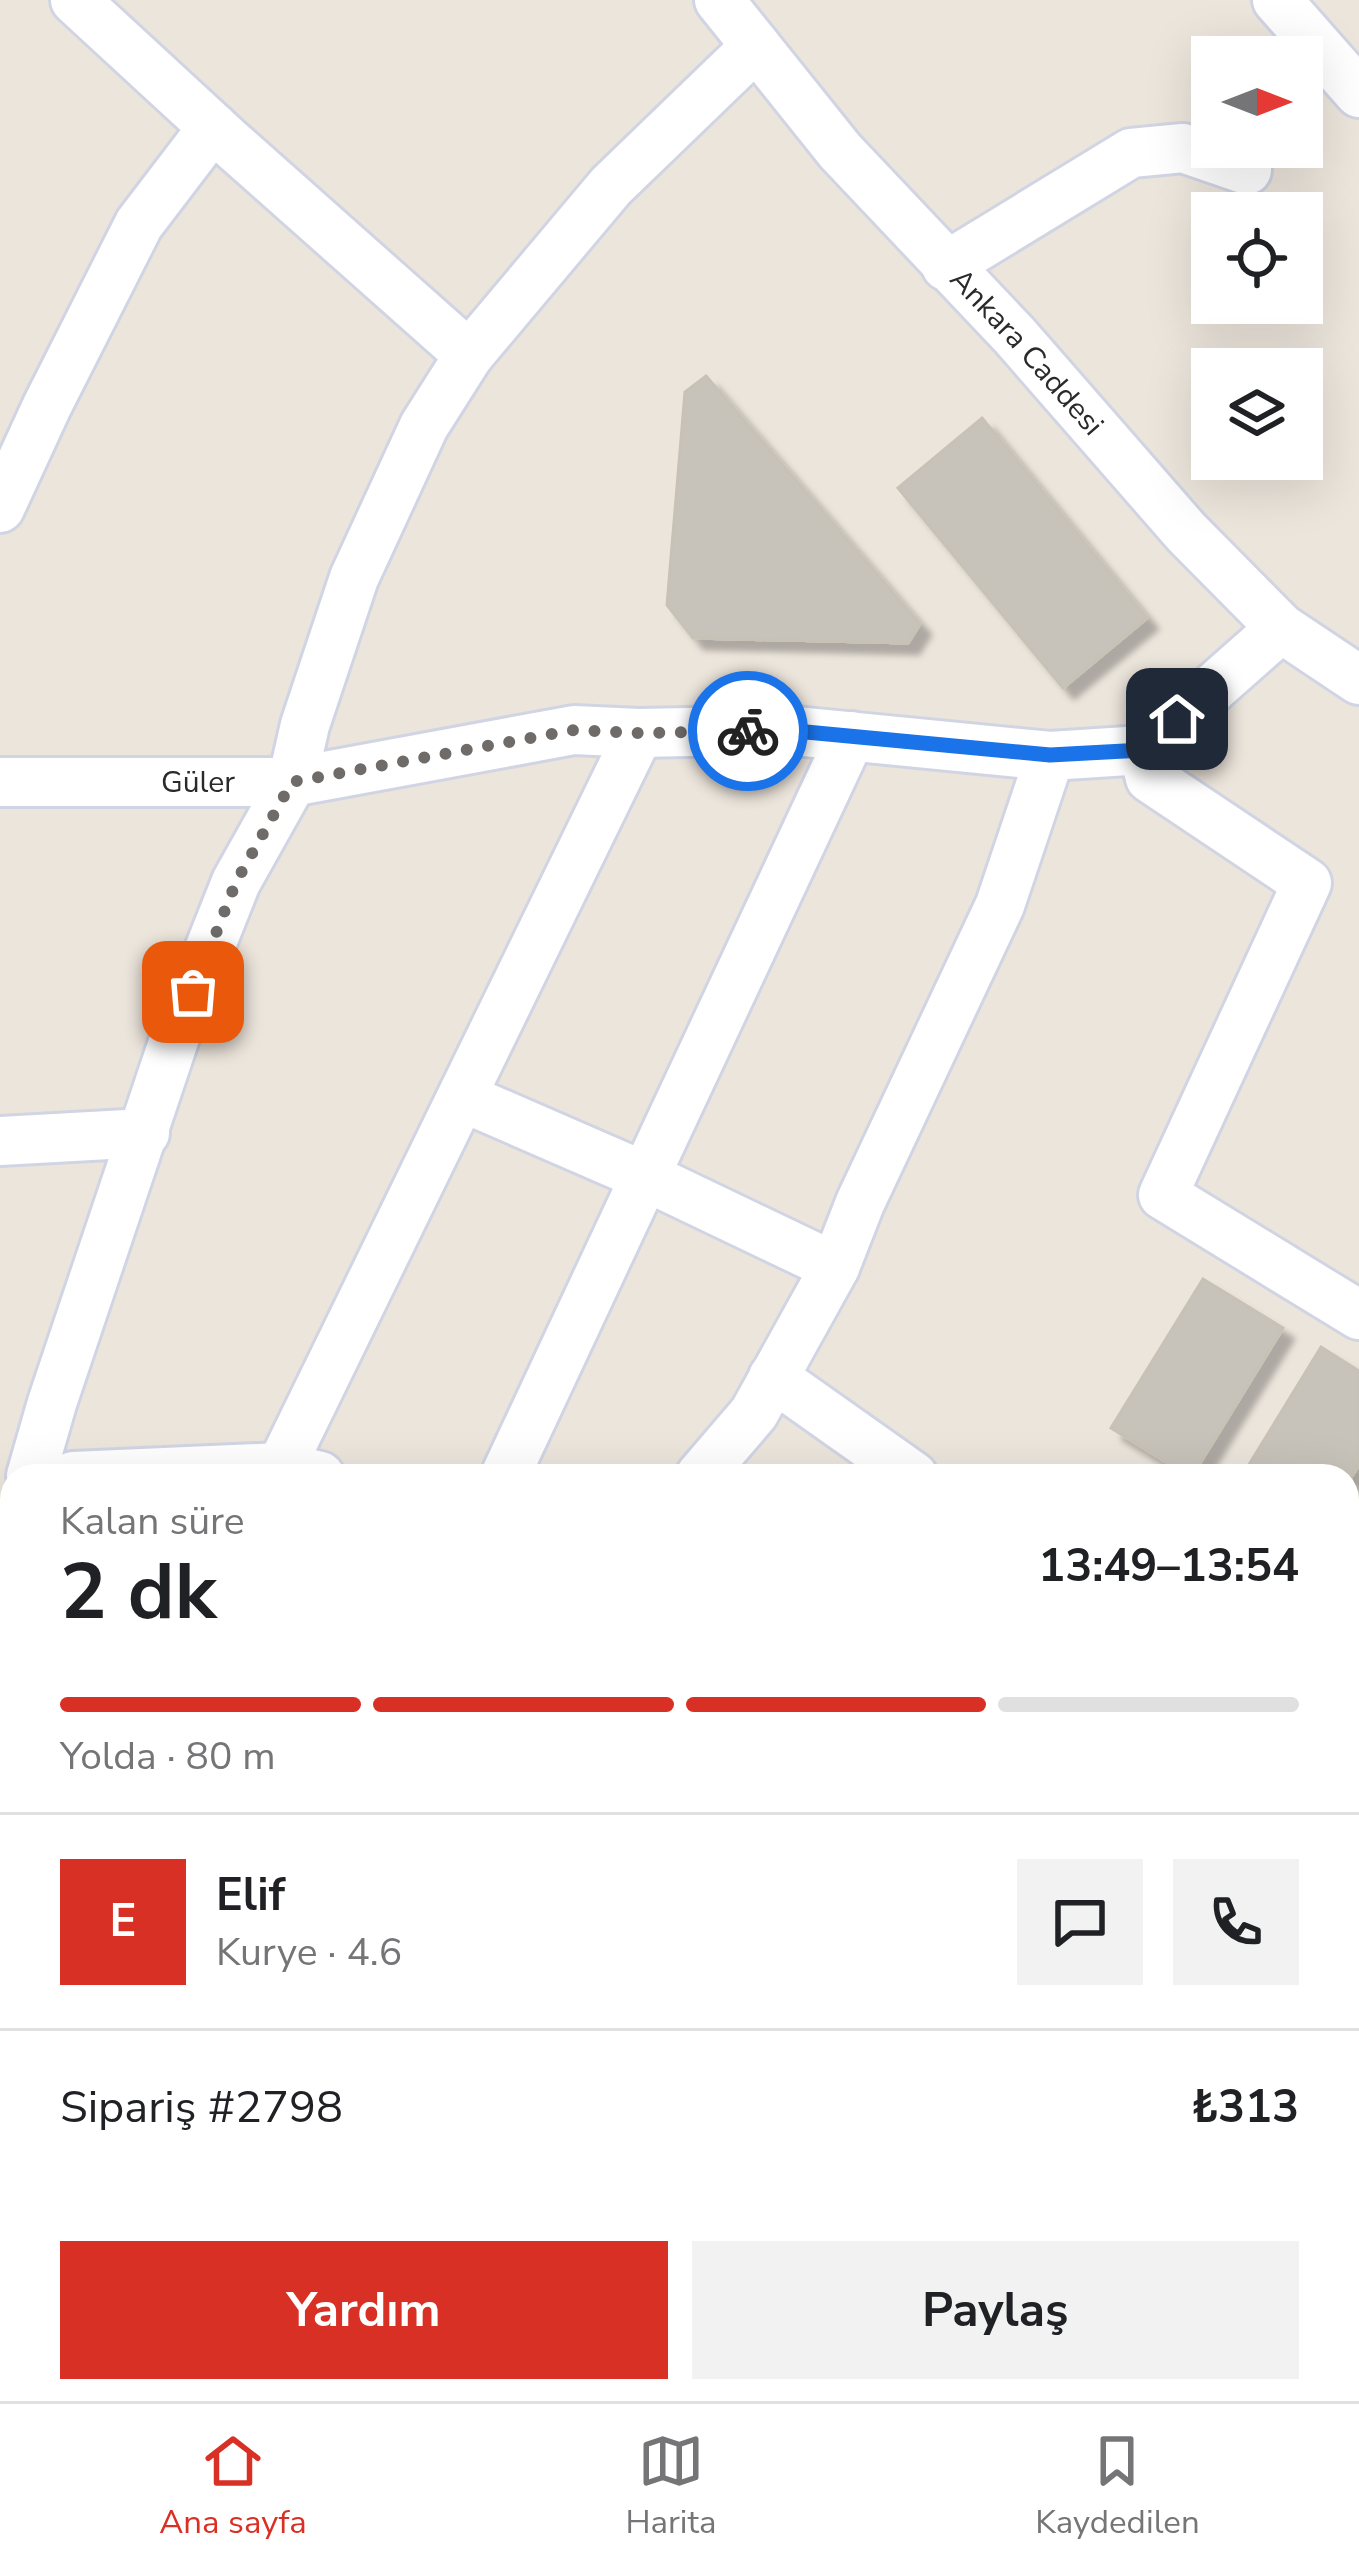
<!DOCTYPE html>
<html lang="tr">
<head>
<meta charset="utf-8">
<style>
	:root { --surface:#fff; --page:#f2f2f2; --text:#202124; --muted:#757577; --line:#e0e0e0; --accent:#d93025 }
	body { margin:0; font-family:"Nunito Sans",sans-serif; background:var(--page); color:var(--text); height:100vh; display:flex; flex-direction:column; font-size:45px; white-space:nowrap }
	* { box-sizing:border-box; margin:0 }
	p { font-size:39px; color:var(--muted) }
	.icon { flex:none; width:66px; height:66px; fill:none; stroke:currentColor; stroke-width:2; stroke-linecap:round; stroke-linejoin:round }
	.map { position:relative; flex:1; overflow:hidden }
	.details { position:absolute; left:0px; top:1464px; width:1359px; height:939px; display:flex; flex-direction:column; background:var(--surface); border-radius:36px 36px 0 0; box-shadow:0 12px 48px #0002 }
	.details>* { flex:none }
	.needle { width:78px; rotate:90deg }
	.fabs { position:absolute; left:1191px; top:36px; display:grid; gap:24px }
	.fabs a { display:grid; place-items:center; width:132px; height:132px; border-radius:0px; background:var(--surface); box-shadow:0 12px 48px #0002; font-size:60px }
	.pin { position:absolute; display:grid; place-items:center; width:102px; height:102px; color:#fff; margin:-51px; border-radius:24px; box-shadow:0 6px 18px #0006 }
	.courier { position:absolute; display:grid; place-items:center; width:120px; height:120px; margin:-60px; border:9px solid #1a73e8; border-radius:50%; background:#fff; color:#222; box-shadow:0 3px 15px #0007 }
	.overview em { font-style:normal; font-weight:700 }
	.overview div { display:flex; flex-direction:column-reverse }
	.overview { display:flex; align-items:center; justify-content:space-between; height:204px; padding:0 60px }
	h1 { font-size:78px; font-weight:700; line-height:90px }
	.bar { display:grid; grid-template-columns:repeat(4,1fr); gap:18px 12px; align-content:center; height:144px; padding:0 60px }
	.bar i { height:15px; border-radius:9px; background:var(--line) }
	.bar .selected { background:var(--accent) }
	.bar p { grid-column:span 4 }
	.line { display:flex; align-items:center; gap:30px; padding:0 60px; border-top:3px solid var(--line) }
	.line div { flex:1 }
	.round { display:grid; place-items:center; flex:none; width:126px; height:126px; border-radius:0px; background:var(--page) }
	.cta { display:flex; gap:24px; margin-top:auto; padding:24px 60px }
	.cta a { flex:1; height:138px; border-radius:0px; background:var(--accent); color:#fff; font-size:48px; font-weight:700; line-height:138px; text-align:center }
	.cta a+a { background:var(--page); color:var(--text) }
	.dock { display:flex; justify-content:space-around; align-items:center; height:168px; border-top:3px solid var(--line); background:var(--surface); font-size:33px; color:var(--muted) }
	.dock a { display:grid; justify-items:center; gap:6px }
	.dock .selected { color:var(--accent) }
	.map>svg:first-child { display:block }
	.building { fill:#c7c3ba; stroke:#c8c1b5; stroke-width:3; filter:url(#shadow) }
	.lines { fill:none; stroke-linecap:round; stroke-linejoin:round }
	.minor-casing { stroke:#d1d5e3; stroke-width:54 }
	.minor { stroke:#fff; stroke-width:48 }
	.done { stroke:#6e6b68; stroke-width:12; stroke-dasharray:0 21.6 }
	.route { stroke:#1a73e8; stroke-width:15 }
	.labels { text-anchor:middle; stroke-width:10; stroke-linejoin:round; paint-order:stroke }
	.street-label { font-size:30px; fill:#2a2a2a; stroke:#fff }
</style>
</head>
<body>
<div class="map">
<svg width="1359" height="2401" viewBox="0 0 1359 2401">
	<defs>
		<filter id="shadow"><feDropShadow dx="11" dy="11" stdDeviation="3" flood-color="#0004"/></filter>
	</defs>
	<rect width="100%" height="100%" fill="#ece5dc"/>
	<path class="building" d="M706,376L920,624L908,643L693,638L667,605L685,392Z
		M982,418L1147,618L1063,688L898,488Z
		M1203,1279L1283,1328L1192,1476H1189L1111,1428Z
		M1321,1347L1359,1371V1465L1347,1484V1476H1242Z
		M1359,1533V1579L1347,1571V1553Z"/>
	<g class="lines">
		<defs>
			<g id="minor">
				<path id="s1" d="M719,0L840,151L1015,336L1186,532L1281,628L1359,680"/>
				<path d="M1277,0L1359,93"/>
				<path d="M946,266L1131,153L1183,148L1247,170"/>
				<path d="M469,355L611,186L756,46"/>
				<path d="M0,508L47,406L139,224L213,127"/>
				<path d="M1143,750L1150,778L1307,883L1163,1195L1359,1315"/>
				<path id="s2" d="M0,782H292L574,730L639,733L785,730L1050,756L1143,750L1281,628"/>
				<path d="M462,1097L653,1180L835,1267L754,1413L700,1476"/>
				<path d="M0,1141L145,1133"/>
				<path d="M835,1267L860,1203L1000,905L1050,756"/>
				<path d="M773,1377L913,1476"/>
				<path d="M31,1476L52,1403L178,1028L236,882L292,782L305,725L354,578L424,426L469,355L229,142L75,0"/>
				<path d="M73,1476L281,1467L320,1476"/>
				<path d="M281,1476V1467L639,733"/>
				<path d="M505,1476L851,736"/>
				<path d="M0,1580L12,1539"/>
				<path d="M0,1678L12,1745"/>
				<path d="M1347,1776L1359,1784"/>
				<path d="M0,1929L12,1928"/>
				<path d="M1347,2060L1359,2068"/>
				<path d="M1347,2160L1359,2141"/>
				<path d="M0,2162H12"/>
				<path d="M249,2391L255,2401"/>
				<path d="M722,2391L730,2401"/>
				<path d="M993,2391L1005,2401"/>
				<path d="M430,2401L443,2391"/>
				<path d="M1172,2401L1179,2391"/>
			</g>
		</defs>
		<use href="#minor" class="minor-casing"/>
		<use href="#minor" class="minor"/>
	</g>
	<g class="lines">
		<path class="done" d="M193,992L236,882L292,782L574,730L640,733L748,731"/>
		<path class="route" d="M748,731L785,730L1050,755L1143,750L1177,719"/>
	</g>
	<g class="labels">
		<g class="street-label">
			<text dy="10" stroke="none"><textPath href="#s1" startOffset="468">Ankara Caddesi</textPath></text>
			<text dy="10" stroke="none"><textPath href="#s2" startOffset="198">Güler</textPath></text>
		</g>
	</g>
</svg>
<div class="fabs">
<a><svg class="needle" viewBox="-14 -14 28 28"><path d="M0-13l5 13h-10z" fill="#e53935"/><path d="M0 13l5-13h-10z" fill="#757577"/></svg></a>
<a><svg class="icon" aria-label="locate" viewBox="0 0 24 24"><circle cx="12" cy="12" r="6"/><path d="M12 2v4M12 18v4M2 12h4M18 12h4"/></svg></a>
<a><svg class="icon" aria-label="layers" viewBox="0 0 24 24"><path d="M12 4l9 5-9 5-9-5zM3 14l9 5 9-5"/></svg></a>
</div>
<div class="pin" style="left:193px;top:992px;background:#ea580c"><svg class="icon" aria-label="bag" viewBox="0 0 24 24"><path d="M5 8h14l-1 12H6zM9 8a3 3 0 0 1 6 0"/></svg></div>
<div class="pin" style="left:1177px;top:719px;background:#1f2937"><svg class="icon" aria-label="home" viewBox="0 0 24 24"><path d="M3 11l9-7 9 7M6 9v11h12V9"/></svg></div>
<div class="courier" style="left:748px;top:731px"><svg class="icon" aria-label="bike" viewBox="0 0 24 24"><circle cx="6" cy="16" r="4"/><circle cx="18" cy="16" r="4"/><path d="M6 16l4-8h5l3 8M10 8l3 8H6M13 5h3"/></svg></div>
<section class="details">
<div class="overview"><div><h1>2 dk</h1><p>Kalan süre</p></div><em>13:49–13:54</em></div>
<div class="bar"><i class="selected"></i><i class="selected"></i><i class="selected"></i><i></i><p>Yolda · 80 m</p></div>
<div class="line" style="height:216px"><b class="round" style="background:var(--accent);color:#fff">E</b><div><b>Elif</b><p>Kurye · 4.6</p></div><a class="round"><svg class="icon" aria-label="chat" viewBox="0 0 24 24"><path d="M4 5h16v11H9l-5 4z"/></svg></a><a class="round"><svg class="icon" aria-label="phone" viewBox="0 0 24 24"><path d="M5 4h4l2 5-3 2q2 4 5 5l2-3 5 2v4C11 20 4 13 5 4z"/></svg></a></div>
<div class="line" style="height:156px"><div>Sipariş #2798</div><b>₺313</b></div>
<div class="cta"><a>Yardım</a><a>Paylaş</a></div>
</section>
</div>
<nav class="dock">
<a class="selected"><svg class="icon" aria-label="home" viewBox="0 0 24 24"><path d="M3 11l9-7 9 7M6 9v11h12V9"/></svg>Ana sayfa</a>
<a><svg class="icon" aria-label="map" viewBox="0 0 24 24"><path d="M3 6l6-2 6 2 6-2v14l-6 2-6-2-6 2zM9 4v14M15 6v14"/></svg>Harita</a>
<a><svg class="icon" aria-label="saved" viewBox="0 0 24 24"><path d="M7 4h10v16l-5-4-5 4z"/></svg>Kaydedilen</a>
</nav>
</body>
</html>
